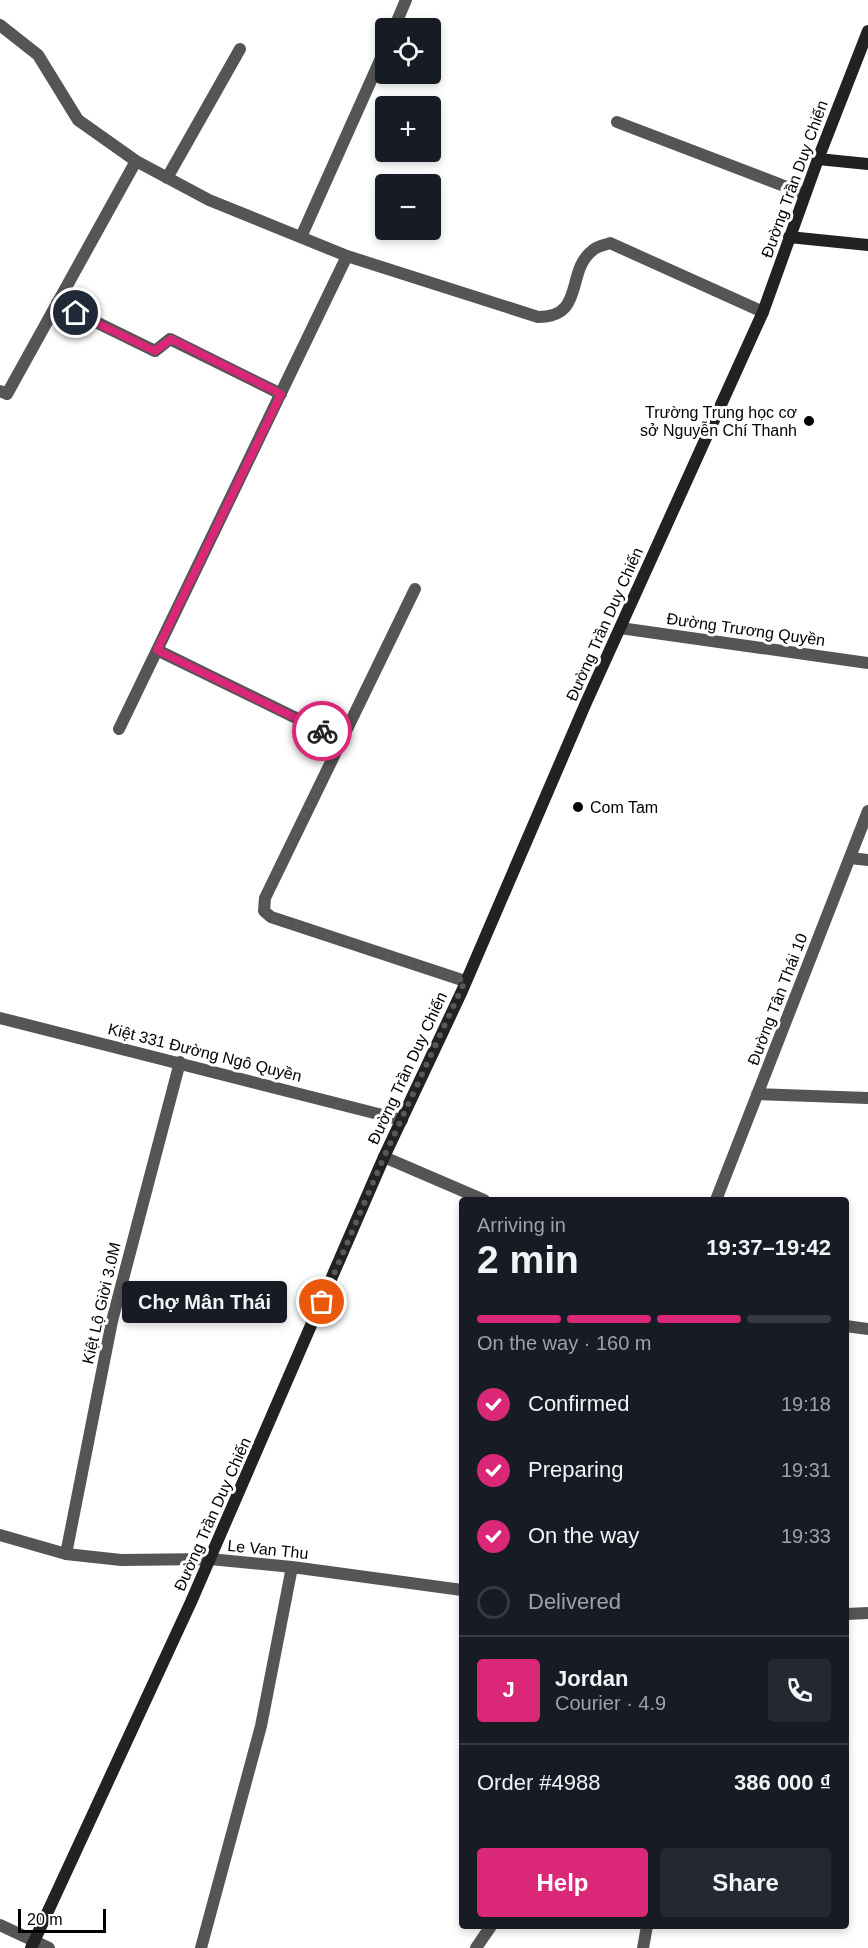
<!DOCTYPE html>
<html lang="en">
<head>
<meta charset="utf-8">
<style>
	:root { --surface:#171b24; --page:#242831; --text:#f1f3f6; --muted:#9ea1a6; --line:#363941; --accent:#db2777 }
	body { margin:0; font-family:Helvetica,sans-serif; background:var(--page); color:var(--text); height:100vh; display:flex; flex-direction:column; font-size:22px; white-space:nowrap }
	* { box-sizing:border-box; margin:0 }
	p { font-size:20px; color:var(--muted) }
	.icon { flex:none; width:33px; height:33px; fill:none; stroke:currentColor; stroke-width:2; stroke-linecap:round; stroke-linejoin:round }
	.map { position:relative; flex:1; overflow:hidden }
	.panel { position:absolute; left:459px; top:1197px; width:390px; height:732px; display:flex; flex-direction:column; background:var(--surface); border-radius:6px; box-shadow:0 3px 9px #0003 }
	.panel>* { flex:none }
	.tools { position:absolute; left:375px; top:18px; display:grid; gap:12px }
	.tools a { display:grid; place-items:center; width:66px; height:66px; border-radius:6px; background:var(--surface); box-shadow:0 3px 9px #0003; font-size:30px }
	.scale { position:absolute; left:18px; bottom:15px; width:88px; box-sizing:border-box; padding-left:6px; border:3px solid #000; border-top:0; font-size:16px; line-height:21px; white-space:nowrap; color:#000; -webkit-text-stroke:4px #fff; paint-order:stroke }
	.pin { position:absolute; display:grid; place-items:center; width:51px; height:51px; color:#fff; margin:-26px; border:3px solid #fff; border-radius:50%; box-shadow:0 2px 6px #0007 }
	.courier { position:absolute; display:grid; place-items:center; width:60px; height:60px; margin:-30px; border:4px solid #db2777; border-radius:50%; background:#fff; color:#222; box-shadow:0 2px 8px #0007 }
	.bubble { position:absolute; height:42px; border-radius:6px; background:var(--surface); box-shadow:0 3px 9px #0003; font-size:20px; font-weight:800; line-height:42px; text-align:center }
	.headline em { font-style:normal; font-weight:800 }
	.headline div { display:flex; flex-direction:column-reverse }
	.headline { display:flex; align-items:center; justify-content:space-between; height:102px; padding:0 18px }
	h1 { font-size:39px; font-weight:800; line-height:45px }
	.bar { display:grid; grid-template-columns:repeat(4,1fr); gap:9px 6px; align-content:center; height:72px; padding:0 18px }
	.bar i { height:8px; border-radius:4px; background:var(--line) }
	.bar .current { background:var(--accent) }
	.bar p { grid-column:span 4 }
	.line { display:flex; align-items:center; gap:15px; padding:0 18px; border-top:2px solid var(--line) }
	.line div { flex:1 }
	.round { display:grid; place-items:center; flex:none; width:63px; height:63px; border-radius:6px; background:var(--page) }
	ol { padding:0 18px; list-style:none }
	li { display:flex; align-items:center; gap:18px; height:66px }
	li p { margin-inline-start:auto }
	li .icon { padding:6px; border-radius:50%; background:var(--accent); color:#fff; stroke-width:4 }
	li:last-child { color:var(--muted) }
	li i { width:33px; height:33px; border:3px solid var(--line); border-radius:50% }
	.primary-button { display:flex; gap:12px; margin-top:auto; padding:12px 18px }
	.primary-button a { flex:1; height:69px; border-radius:6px; background:var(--accent); color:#fff; font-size:24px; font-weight:800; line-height:69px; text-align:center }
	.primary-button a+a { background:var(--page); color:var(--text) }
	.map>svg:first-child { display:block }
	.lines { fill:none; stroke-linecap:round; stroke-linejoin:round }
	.lane { stroke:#555; stroke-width:12 }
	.street { stroke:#555; stroke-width:12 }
	.secondary { stroke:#222; stroke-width:12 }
	.done { stroke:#595959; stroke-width:6; stroke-dasharray:0 10.8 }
	.route { stroke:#db2777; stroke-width:8 }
	.poi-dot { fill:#000; stroke:#fff; stroke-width:2 }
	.labels { text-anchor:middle; stroke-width:6; stroke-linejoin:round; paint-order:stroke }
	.street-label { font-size:16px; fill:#000; stroke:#fff }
	.poi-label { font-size:16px; fill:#000; stroke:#fff; text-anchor:end }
</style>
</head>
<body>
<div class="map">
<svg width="868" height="1948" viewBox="0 0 868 1948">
	<rect width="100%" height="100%" fill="#fff"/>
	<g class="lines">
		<path class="lane" d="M0,25L38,55L78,120L136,161L209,200L347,256L538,317C586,317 565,271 593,250C597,246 605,245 610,243L763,312
			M394,28L406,0
			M167,178L240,49
			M301,237L386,47
			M57,303L155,351L170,339L281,394
			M0,391L7,394L136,161
			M415,589L265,898L264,911L271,917L465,981
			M157,650L341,740
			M119,729L347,256"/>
		<path class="street" d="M617,122L805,194
			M620,628L868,663
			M850,858L868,860
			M0,1018L402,1120
			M757,1094L868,1098
			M384,1157L484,1200
			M716,1200L868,811
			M846,1326L868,1329
			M0,1535L66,1554L121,1560L210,1559L292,1567L462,1590
			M66,1554L112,1321L180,1062
			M846,1614L868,1613
			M0,1925L49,1948
			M201,1948L261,1726L292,1567
			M476,1948L491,1926
			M643,1948L647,1926"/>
		<path class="secondary" d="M818,159L868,164
			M789,237L868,245
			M31,1948L191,1602L384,1157L462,991L585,705L763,312L818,159L868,31"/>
	</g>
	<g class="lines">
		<path class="done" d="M322,1302L384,1157L465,981L271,917L264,911V898L341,740L322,731"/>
		<path class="route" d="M76,313L155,351L171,339L281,394L157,650L322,731"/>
	</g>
	<g class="poi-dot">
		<circle cx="809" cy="421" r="6"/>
		<circle cx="578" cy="807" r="6"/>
	</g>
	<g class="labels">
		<g class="street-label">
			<text transform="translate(794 179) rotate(-70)" y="6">Đường Trần Duy Chiến</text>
			<text transform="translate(604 624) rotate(-66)" y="6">Đường Trần Duy Chiến</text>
			<text transform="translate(746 629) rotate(8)" y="6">Đường Trương Quyền</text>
			<text transform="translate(777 999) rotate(-69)" y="6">Đường Tân Thái 10</text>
			<text transform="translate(205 1052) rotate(14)" y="6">Kiệt 331 Đường Ngô Quyền</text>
			<text transform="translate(407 1068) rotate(-65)" y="6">Đường Trần Duy Chiến</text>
			<text transform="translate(101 1303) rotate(-77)" y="6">Kiệt Lộ Giời 3.0M</text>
			<text transform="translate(212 1514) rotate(-66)" y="6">Đường Trần Duy Chiến</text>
			<text transform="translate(268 1549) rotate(6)" y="6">Le Van Thu</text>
		</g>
		<g class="poi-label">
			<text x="797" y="418">Trường Trung học cơ<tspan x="797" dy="18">sở Nguyễn Chí Thanh</tspan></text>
			<text x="590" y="813" text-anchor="start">Com Tam</text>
		</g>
	</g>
</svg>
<div class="tools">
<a><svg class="icon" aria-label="locate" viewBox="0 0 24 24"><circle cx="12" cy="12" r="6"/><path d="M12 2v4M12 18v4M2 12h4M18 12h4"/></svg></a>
<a>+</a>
<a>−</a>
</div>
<div class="scale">20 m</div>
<div class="pin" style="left:322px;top:1302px;background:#ea580c"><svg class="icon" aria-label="bag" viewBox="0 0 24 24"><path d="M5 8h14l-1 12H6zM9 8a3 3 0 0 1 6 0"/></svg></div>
<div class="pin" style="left:76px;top:313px;background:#1f2937"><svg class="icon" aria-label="home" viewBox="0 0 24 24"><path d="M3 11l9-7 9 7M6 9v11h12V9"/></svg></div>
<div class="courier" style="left:322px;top:731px"><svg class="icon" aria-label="bike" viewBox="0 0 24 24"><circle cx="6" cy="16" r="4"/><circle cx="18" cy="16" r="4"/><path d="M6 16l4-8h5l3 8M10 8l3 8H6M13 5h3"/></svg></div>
<div class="bubble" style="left:122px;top:1281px;width:165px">Chợ Mân Thái</div>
<section class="panel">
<div class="headline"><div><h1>2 min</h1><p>Arriving in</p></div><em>19:37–19:42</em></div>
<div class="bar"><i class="current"></i><i class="current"></i><i class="current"></i><i></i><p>On the way · 160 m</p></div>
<ol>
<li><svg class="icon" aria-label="check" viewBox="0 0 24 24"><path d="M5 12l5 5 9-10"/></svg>Confirmed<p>19:18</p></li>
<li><svg class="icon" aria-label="check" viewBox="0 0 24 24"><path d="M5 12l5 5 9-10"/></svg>Preparing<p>19:31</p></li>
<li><svg class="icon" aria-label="check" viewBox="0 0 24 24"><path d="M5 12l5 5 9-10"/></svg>On the way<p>19:33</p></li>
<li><i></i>Delivered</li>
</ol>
<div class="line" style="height:108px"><b class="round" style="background:var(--accent);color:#fff">J</b><div><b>Jordan</b><p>Courier · 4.9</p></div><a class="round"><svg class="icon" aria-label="phone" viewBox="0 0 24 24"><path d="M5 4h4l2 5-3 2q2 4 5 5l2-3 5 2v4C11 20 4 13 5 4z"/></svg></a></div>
<div class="line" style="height:78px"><div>Order #4988</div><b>386 000 ₫</b></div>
<div class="primary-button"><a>Help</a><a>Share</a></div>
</section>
</div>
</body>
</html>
